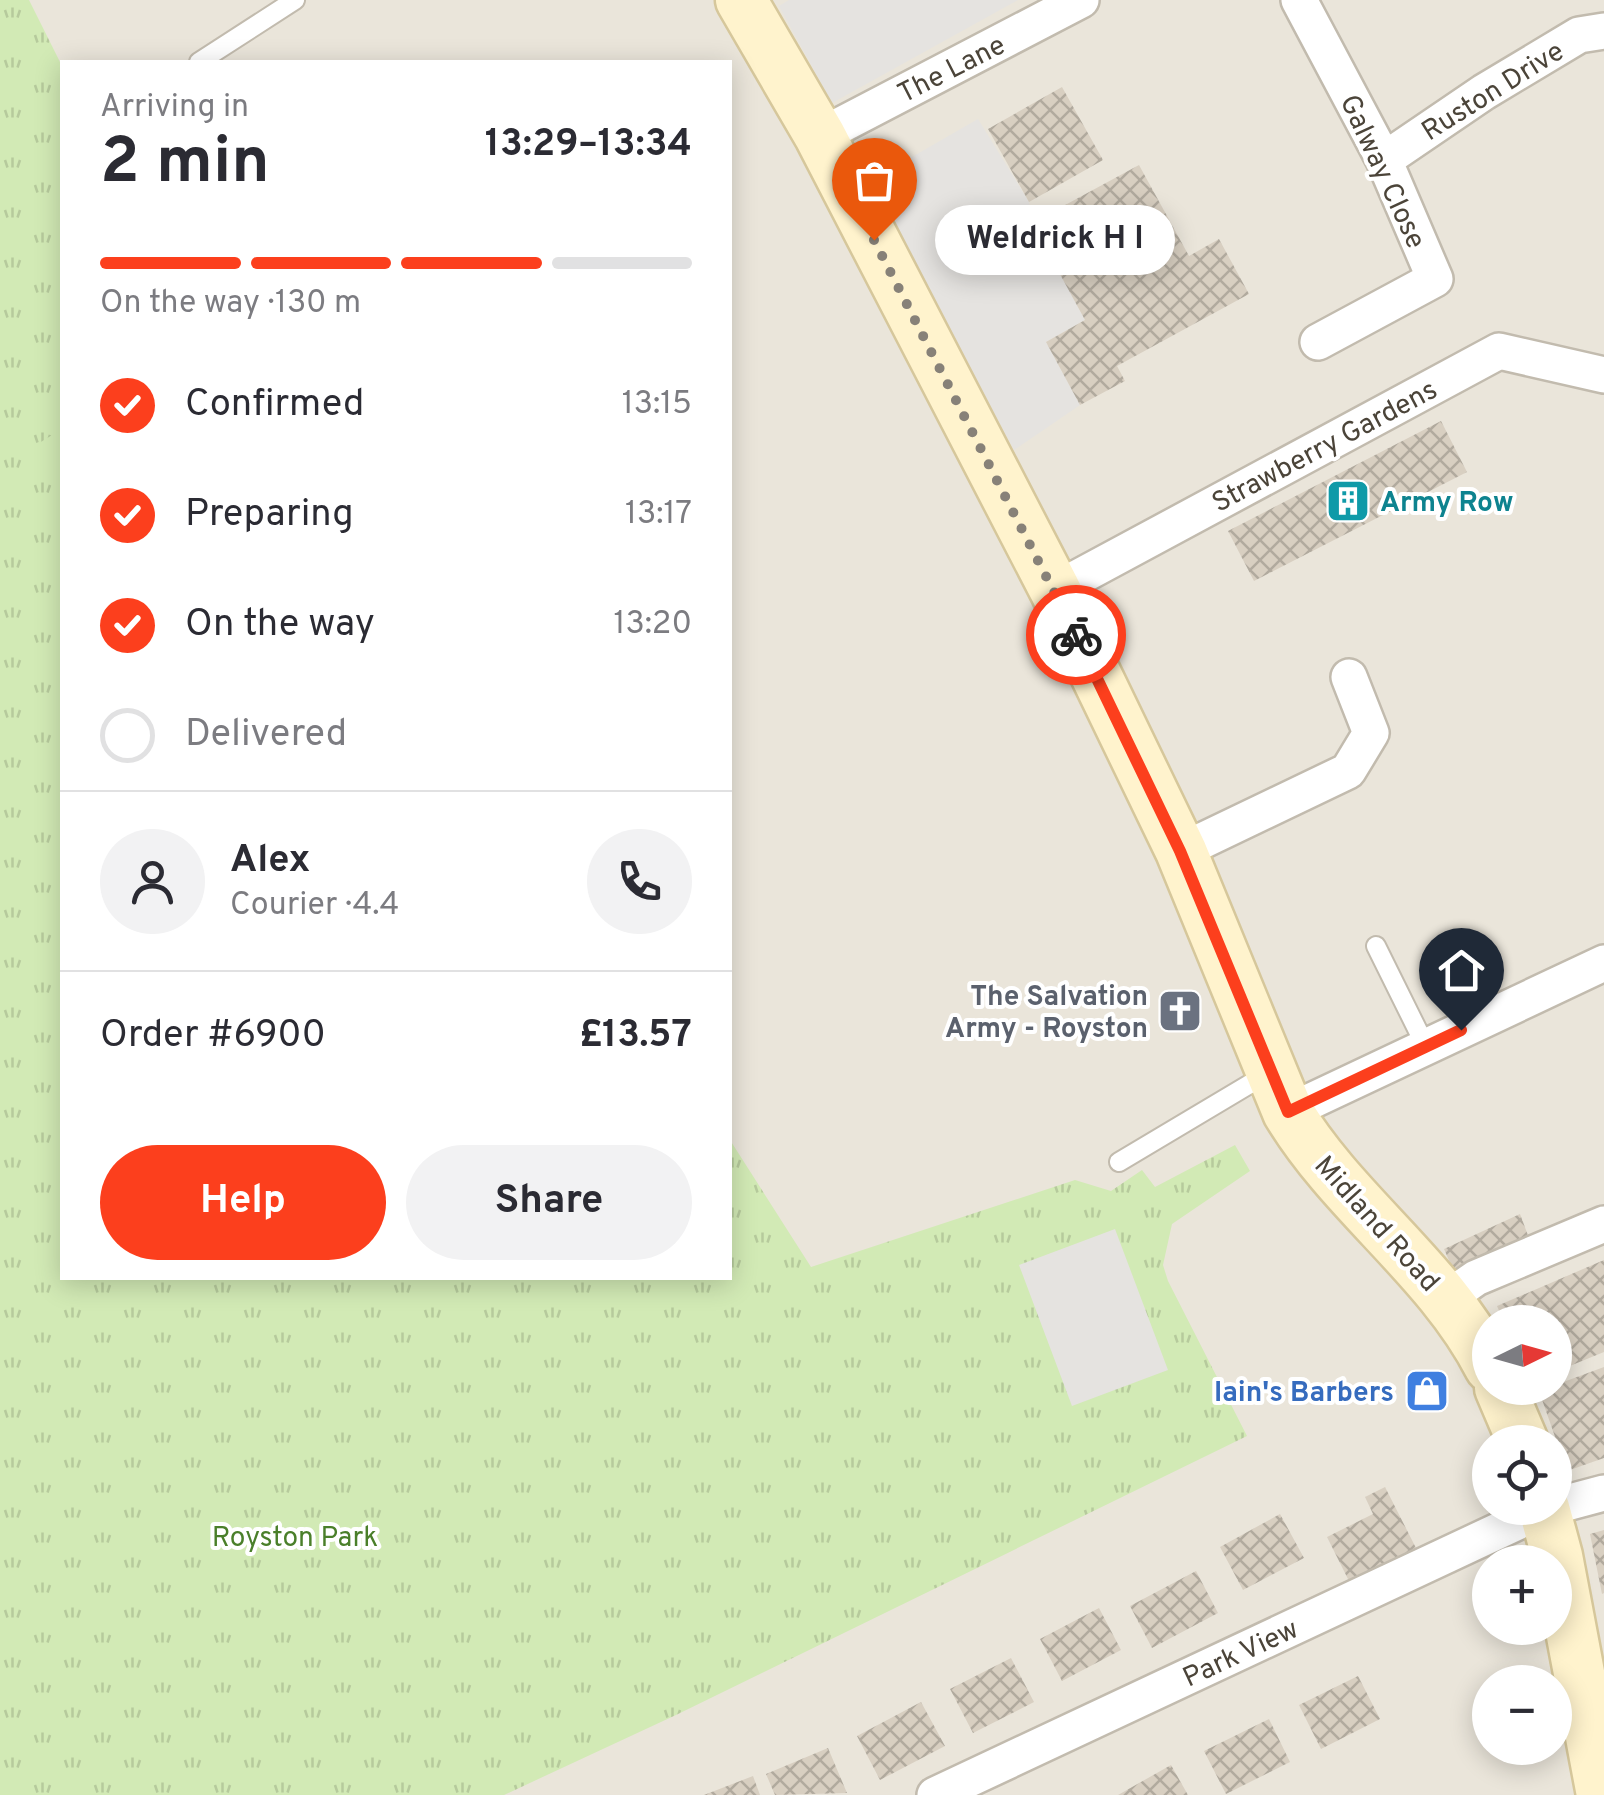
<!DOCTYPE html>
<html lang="en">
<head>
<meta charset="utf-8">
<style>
	:root { --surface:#fff; --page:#f2f2f3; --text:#2b2b33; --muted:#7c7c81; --line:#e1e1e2; --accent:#fc3f1d }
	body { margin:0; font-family:Overpass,sans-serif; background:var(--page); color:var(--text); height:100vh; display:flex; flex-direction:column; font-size:38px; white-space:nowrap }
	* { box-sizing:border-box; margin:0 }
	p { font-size:32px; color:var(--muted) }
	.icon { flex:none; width:55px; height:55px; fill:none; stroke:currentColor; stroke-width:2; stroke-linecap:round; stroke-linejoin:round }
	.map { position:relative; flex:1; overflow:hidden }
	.side { position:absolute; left:60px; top:60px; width:672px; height:1220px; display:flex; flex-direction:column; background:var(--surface); border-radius:0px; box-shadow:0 5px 25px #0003 }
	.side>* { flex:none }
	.needle { width:65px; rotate:85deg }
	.buttons { position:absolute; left:1472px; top:1305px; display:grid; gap:20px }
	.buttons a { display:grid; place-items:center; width:100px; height:100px; border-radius:50%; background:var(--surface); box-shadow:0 5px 25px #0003; font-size:50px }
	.pin { position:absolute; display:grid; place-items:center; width:85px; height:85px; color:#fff; margin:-102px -42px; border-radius:50% 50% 50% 0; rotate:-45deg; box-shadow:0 0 10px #0007 }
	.pin .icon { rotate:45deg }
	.courier { position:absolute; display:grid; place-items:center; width:100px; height:100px; margin:-50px; border:8px solid #fc3f1d; border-radius:50%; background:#fff; color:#222; box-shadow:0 2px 12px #0007 }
	.bubble { position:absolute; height:70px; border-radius:35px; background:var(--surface); box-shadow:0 5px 25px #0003; font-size:32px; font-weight:700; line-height:70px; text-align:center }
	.headline em { font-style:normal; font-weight:700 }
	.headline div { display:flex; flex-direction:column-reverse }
	.headline { display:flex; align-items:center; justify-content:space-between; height:170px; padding:0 40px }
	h1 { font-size:65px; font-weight:700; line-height:75px }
	.bar { display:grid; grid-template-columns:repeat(4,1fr); gap:15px 10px; align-content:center; height:120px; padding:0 40px }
	.bar i { height:12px; border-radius:8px; background:var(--line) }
	.bar .active { background:var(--accent) }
	.bar p { grid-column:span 4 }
	.line { display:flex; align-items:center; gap:25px; padding:0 40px; border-top:2px solid var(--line) }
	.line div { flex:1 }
	.round { display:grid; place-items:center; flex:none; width:105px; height:105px; border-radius:52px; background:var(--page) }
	ol { padding:0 40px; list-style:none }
	li { display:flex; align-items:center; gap:30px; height:110px }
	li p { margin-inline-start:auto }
	li .icon { padding:10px; border-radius:50%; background:var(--accent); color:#fff; stroke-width:4 }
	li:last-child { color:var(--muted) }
	li i { width:55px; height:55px; border:5px solid var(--line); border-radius:50% }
	.cta { display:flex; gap:20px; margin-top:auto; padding:20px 40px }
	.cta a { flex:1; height:115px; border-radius:60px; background:var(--accent); color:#fff; font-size:40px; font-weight:700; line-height:115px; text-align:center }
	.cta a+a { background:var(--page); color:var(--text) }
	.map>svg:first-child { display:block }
	.residential { fill:#eae5da; fill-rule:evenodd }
	.grass { fill:url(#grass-tufts) }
	.pitch { fill:#d2eab5 }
	.parking { fill:#e5e3e0 }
	.building { fill:url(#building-cross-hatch) }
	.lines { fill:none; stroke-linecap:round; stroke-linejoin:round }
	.service-casing { stroke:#c2bbae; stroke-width:22 }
	.minor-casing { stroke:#c2bbae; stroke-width:40 }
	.secondary-casing { stroke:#d6c79b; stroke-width:55 }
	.service { stroke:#fff; stroke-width:18 }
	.minor { stroke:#fff; stroke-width:35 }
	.secondary { stroke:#fff3cd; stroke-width:50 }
	.done { stroke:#878178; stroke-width:10; stroke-dasharray:0 18 }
	.route { stroke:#fc3f1d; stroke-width:12 }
	.labels { text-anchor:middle; stroke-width:8; stroke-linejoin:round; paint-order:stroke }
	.street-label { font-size:28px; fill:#4b4439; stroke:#fff }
	.culture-label { font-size:28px; font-weight:bold; fill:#0d838f; stroke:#fff; text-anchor:start }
	.worship-label { font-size:28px; font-weight:bold; fill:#5b616d; stroke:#fff; text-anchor:end }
	.shop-label { font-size:28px; font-weight:bold; fill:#366cbe; stroke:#fff; text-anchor:end }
	.park-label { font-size:28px; fill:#4a7f2a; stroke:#fff }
</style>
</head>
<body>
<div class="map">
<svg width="1604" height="1795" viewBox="0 0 1604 1795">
	<defs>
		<pattern id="grass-tufts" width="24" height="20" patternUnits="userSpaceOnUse" patternTransform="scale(2.5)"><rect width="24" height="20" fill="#d2eab5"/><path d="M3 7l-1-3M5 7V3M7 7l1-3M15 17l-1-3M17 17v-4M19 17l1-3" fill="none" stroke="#b6ca9c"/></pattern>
		<pattern id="building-cross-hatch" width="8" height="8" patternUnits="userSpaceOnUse" patternTransform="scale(2.5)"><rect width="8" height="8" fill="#d8cfc1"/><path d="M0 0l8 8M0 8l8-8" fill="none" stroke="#b1aa9e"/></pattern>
	</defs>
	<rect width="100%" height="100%" fill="#f6f3ec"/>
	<path class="residential" d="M0,0H1604V1795H0ZM62,62H730V1278H62ZM1490,1322H1555V1388H1490ZM1490,1442H1555V1508H1490ZM1490,1562H1555V1628H1490ZM1490,1682H1555V1748H1490Z"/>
	<path class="grass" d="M0,0H29L62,66V1278H730V1140L811,1267L1075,1180L1111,1191L1142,1170L1155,1187L1235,1145L1250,1171L1172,1224L1163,1265L1168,1281L1247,1436L676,1715L504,1795H0Z"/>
	<path class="pitch" d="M62,429V500L31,448Z"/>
	<path class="parking" d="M789,0H1018L832,103L779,6Z
		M978,119L1029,202L1033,223L1085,320L1046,342L1080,405L1014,450L883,203L879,176Z
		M1115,1229L1168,1370L1072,1406L1019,1265Z"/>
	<path class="building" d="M1062,87L1103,160L1029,202L988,129Z
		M1139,165L1189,256L1219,239L1249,294L1117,366L1125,381L1080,405L1046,342L1085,320L1032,223Z
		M1441,421L1467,472L1254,581L1228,531Z
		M1520,1214L1529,1238L1455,1274L1444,1249Z
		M1604,1260V1352L1555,1372V1322H1504L1497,1306Z
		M1604,1367V1458L1567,1471L1539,1391Z
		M1385,1487L1416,1548L1349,1581L1327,1537L1373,1514L1365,1497Z
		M1280,1514L1304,1558L1243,1590L1220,1547Z
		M1604,1530V1593L1602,1594L1590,1534Z
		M1196,1571L1218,1613L1152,1648L1130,1606Z
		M1099,1608L1121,1650L1062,1681L1040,1639Z
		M1011,1658L1034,1702L973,1733L950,1689Z
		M1358,1676L1380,1719L1321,1749L1299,1705Z
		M921,1702L945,1746L880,1780L857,1736Z
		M1269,1719L1290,1762L1226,1794L1204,1751Z
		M828,1748L847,1793L775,1795L766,1774Z
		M1171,1765L1188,1795H1118Z
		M753,1776L760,1795H704Z"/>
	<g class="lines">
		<defs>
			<path id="service" d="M199,62L295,0
				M1376,946L1426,1047
				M1119,1162L1270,1072"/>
			<path id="minor" d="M1299,0L1384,160L1435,279L1318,342
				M820,136L1081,0
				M1384,160L1484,92L1579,35L1604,31
				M1055,590L1499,351L1604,375
				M1181,851L1348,771L1371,733L1349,677
				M1288,1112L1604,963
				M1446,1299L1476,1278L1604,1224
				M1555,1506L1604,1493
				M935,1795L1547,1508"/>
			<path id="secondary" d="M741,0L820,136L1055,590L1181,851L1288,1112C1344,1205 1440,1269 1490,1367
				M1500,1388L1523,1442
				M1544,1508L1557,1556L1602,1795"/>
		</defs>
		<use href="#service" class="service-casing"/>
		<use href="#minor" class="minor-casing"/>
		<use href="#secondary" class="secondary-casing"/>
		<use href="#service" class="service"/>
		<use href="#minor" class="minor"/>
		<use href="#secondary" class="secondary"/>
	</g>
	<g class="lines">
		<path class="done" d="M874,240L1076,635"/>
		<path class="route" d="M1076,635L1180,851L1288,1112L1461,1030"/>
	</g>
	<defs>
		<symbol id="building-square" viewBox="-11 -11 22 22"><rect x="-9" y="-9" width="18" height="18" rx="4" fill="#0f9aa8" stroke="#fff"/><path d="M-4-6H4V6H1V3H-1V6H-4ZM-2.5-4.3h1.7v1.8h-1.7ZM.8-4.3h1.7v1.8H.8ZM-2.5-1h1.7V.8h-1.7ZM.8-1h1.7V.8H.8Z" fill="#fff"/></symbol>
		<symbol id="church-square" viewBox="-11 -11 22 22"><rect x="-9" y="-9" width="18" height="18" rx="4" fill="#6b7280" stroke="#fff"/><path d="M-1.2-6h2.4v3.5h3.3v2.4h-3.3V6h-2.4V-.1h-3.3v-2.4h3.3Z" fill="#fff"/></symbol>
		<symbol id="shop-square" viewBox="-11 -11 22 22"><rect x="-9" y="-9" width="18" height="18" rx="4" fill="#3f7fe0" stroke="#fff"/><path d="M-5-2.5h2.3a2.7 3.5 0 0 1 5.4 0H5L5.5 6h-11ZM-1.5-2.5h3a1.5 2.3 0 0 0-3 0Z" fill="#fff"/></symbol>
	</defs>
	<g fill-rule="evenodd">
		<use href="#building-square" x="1323" y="476" width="50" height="50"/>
		<use href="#church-square" x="1155" y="986" width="50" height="50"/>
		<use href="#shop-square" x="1402" y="1366" width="50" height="50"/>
	</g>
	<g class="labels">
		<g class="street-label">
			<text transform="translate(951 68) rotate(-27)" y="10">The Lane</text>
			<text transform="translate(1492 90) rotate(-32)" y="10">Ruston Drive</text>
			<text transform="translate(1384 171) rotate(65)" y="10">Galway Close</text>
			<text transform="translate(1324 445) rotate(-28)" y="10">Strawberry Gardens</text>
			<text transform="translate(1378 1223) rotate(48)" y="10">Midland Road</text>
			<text transform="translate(1240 1652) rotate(-25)" y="10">Park View</text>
		</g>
		<g class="culture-label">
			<text x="1380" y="511">Army Row</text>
		</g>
		<g class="worship-label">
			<text x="1148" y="1005">The Salvation<tspan x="1148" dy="32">Army - Royston</tspan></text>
		</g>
		<g class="shop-label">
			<text x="1394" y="1401">Iain's Barbers</text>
		</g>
		<g class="park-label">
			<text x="295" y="1546">Royston Park</text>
		</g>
	</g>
</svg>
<div class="buttons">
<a><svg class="needle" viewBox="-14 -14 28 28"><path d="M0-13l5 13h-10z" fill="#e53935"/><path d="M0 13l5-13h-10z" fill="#7c7c81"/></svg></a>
<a><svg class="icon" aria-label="locate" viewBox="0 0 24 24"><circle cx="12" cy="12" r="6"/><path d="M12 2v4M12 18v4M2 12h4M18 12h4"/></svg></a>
<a>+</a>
<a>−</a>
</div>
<div class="pin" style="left:874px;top:240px;background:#ea580c"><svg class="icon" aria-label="bag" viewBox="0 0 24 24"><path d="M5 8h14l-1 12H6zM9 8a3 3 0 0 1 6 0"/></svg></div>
<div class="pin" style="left:1461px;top:1030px;background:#1f2937"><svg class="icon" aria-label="home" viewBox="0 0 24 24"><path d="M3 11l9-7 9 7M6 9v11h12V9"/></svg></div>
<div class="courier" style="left:1076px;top:635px"><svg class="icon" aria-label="bike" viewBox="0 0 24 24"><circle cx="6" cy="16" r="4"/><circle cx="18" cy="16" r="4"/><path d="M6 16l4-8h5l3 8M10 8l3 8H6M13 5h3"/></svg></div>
<div class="bubble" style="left:935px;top:205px;width:240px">Weldrick H I</div>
<section class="side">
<div class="headline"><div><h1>2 min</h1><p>Arriving in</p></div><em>13:29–13:34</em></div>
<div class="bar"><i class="active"></i><i class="active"></i><i class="active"></i><i></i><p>On the way · 130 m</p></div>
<ol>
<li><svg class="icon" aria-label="check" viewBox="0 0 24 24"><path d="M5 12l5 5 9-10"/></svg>Confirmed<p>13:15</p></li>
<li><svg class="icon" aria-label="check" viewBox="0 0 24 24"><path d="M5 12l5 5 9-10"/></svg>Preparing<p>13:17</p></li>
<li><svg class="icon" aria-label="check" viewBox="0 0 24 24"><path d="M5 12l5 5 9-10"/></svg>On the way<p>13:20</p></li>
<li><i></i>Delivered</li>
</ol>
<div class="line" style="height:180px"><a class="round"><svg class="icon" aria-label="person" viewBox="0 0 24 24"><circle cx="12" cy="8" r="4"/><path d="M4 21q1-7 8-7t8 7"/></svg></a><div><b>Alex</b><p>Courier · 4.4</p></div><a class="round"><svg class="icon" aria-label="phone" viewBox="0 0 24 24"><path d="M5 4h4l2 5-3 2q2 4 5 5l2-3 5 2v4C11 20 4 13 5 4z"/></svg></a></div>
<div class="line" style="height:130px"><div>Order #6900</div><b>£13.57</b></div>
<div class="cta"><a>Help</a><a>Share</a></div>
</section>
</div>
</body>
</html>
